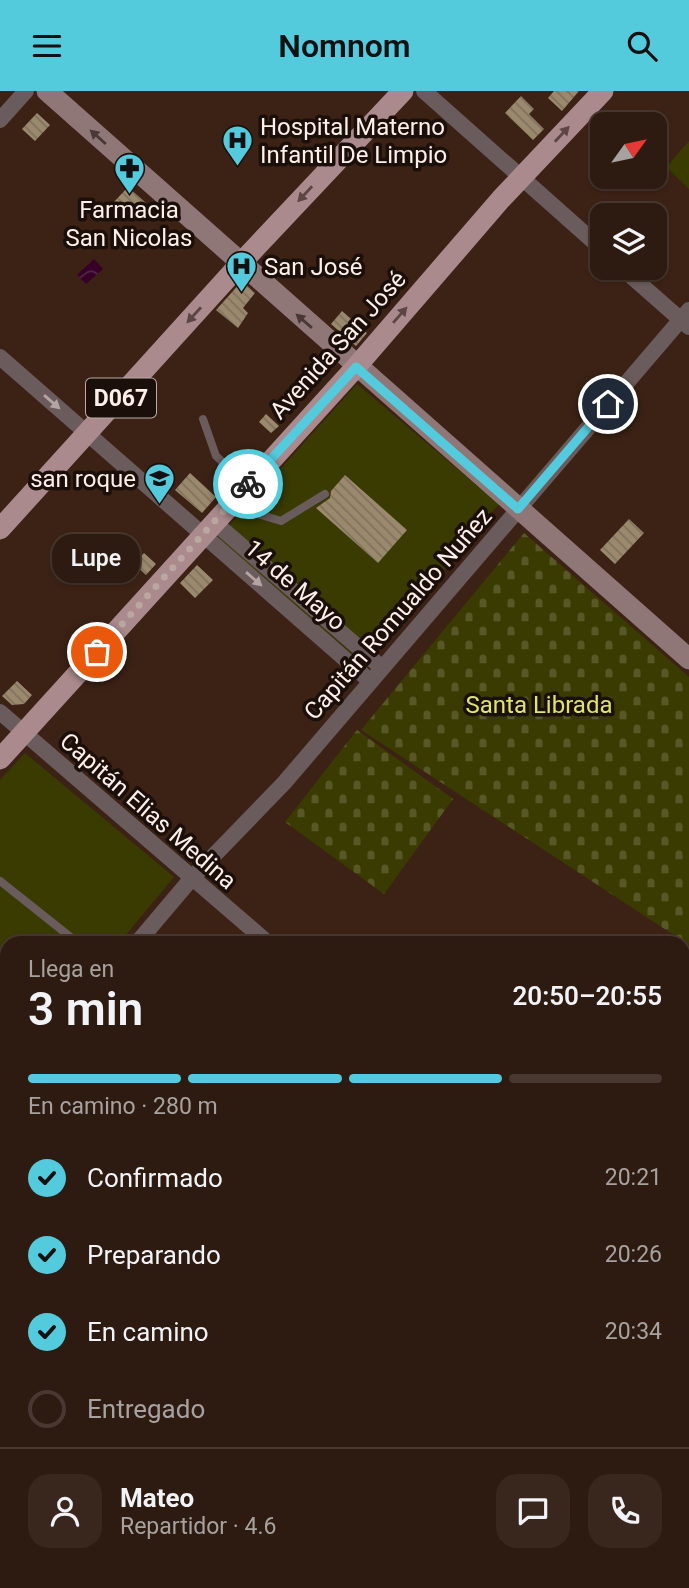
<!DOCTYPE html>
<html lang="es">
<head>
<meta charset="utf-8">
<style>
	:root { --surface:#2d1a10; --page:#39271e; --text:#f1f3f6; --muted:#a7a19f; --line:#483830; --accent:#54cadd }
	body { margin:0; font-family:Roboto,sans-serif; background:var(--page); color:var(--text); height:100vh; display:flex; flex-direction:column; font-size:26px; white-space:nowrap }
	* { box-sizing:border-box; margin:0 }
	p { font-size:23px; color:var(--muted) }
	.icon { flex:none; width:38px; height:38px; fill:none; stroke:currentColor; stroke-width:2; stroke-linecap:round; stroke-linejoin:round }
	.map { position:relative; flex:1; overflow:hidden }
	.side { position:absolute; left:0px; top:845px; width:690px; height:653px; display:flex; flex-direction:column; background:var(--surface); border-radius:21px 21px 0 0; box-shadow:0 2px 5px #0004,0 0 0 2px var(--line) }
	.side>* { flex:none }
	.needle { width:46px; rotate:57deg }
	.tools { position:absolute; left:590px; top:21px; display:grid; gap:14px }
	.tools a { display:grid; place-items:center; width:77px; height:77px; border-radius:14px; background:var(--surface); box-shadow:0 2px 5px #0004,0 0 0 2px var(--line); font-size:35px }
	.pin { position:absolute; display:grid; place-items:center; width:60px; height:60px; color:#fff; margin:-30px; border:4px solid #fff; border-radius:50%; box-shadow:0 2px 7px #0007 }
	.courier { position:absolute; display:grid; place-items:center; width:70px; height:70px; margin:-35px; border:5px solid #54cadd; border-radius:50%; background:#fff; color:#222; box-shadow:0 2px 9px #0007 }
	.bubble { position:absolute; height:49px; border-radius:21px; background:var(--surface); box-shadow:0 2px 5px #0004,0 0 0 2px var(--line); font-size:23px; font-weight:600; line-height:49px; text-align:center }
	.headline em { font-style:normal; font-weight:600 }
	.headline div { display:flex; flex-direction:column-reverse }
	.headline { display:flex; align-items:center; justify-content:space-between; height:119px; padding:0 28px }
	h1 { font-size:46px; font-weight:600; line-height:52px }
	.bar { display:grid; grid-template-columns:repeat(4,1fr); gap:10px 7px; align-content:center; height:84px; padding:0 28px }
	.bar i { height:9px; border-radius:5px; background:var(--line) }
	.bar .on { background:var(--accent) }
	.bar p { grid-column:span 4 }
	.line { display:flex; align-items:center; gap:18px; padding:0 28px; border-top:2px solid var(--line) }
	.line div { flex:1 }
	.round { display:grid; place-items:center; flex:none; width:74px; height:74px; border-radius:21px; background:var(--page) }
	ol { padding:0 28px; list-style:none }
	li { display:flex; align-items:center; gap:21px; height:77px }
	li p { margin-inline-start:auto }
	li .icon { padding:7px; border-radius:50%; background:var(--accent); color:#111; stroke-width:4 }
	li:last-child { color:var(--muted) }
	li i { width:38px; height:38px; border:4px solid var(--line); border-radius:50% }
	header { display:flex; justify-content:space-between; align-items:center; height:91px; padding:0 28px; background:var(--accent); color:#111; font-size:32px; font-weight:600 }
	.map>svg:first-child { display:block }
	.green { fill:#393b00 }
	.cemetery { fill:url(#cemetery-stones) }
	.water { fill:url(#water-waves) }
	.building { fill:url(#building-back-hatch) }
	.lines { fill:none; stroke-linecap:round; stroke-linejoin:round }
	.lane { stroke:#6a5b5c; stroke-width:8 }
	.street { stroke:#6a5b5c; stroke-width:16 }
	.secondary { stroke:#8f7677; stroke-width:21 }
	.primary { stroke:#aa8a8d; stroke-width:21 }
	.highway { stroke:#c49da0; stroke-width:21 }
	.oneway { fill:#5b4645 }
	.oneway2 { fill:#493836 }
	.oneway3 { fill:#b4a5a2 }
	.done { stroke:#baa79f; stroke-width:7; stroke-dasharray:0 12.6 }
	.route { stroke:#54cadd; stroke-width:9 }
	.labels { text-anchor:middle; stroke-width:7; stroke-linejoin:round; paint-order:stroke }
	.shield { fill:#1b0f0a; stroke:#baaca6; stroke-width:2 }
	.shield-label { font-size:23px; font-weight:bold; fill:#feefe9 }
	.poi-label { font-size:24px; fill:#feefe9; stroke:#1b0f0a; text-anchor:start }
	.street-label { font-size:24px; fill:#feefe9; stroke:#1b0f0a }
	.park-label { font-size:24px; fill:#dfe663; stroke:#1b0f0a }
</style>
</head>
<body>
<header><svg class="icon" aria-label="menu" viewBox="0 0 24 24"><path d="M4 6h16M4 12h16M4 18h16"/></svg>Nomnom<svg class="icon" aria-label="search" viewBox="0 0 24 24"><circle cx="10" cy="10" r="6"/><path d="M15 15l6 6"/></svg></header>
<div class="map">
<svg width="689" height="1497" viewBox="0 0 689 1497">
	<defs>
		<pattern id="cemetery-stones" width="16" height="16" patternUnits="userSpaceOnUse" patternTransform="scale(1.75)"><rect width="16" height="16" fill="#393b00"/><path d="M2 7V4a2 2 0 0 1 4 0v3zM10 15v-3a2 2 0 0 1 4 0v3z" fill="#575825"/></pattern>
		<pattern id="water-waves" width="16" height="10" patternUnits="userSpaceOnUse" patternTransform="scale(1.75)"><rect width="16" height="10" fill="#360028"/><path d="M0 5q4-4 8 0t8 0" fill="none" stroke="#542647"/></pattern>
		<pattern id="building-back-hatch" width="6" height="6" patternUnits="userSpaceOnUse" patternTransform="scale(1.75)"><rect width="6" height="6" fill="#9b896d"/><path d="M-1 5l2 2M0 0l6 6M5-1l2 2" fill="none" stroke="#7f725f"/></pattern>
	</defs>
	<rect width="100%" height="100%" fill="#3c2215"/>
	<path class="green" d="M689,50V98L666,76Z
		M357,293L499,413L375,561L229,435Z
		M219,445L367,573L366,575L217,447Z
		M25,662L174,786L119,852H7V934L0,929V689Z
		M683,890L689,894V1046L682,1042Z"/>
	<path class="cemetery" d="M524,442L689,586V854L361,639Z
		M357,639L453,708L384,803L285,731Z"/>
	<path class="water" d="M94,168L103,178L86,193L77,184Z"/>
	<path class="building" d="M554,0H579L562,20L548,7Z
		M521,5L534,18L529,23L544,38L533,49L505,22Z
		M37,22L50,34L35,50L22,38Z
		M128,96L146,112L131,129L113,112Z
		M242,190L255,202L243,217L248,222L238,237L216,219Z
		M342,220L367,242L356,255L331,233Z
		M266,323L279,335L271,342L259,331Z
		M190,382L216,406L202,422L175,399Z
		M345,384L407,439L378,472L316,417L330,407L331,400Z
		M629,428L644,442L615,473L600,459Z
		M144,462L156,473L146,484L134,473Z
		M197,474L213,489L195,507L180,492Z
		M17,590L32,604L24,613L12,614L2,605Z"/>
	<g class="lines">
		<path class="lane" d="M203,328L216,365L248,394
			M232,415L281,430L325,403
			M0,790L78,852
			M682,1371L687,1366"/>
		<path class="street" d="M424,0L602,158
			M0,29L26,0
			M622,177L689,236
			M0,266L370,590
			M214,431L381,576
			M0,621L268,852
			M137,852L192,787L284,692L689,219
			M0,1153L7,1157
			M682,1218L689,1224
			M682,1265L689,1259
			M682,1282L689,1276
			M0,1322L7,1326
			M0,1462L7,1451
			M262,1491L271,1497
			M147,1497L151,1491
			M314,1497L318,1491
			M472,1497L477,1491"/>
		<path class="secondary" d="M47,0L689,568"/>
		<path class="primary" d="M0,438L240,173L403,0
			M0,668L356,276L501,108L603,0"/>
		<path class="highway" d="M0,957L7,962
			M682,1390L689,1393"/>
	</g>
	<defs><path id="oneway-solid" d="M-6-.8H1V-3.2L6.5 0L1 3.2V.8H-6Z" transform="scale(1.75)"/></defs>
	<g class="oneway">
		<use href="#oneway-solid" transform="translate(562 43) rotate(-47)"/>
		<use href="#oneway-solid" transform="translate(305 103) rotate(133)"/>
		<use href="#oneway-solid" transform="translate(194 224) rotate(132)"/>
		<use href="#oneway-solid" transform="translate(400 224) rotate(-49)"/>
	</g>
	<g class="oneway2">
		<use href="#oneway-solid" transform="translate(98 46) rotate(-138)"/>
		<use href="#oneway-solid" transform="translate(304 230) rotate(-139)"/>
	</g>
	<g class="oneway3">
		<use href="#oneway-solid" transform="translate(52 311) rotate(41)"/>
		<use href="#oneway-solid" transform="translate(254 488) rotate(41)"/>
	</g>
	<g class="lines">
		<path class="done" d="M97,561L248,393"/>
		<path class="route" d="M248,393L356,276L518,418L608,313"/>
	</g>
	<defs>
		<symbol id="hospital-pin" viewBox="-11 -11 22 30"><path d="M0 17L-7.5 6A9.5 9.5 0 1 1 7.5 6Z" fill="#54cadd" stroke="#1b0f0a"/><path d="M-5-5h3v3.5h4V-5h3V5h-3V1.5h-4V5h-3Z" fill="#111"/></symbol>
		<symbol id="pharmacy-pin" viewBox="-11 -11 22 30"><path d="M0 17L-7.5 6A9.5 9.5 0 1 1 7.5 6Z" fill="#54cadd" stroke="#1b0f0a"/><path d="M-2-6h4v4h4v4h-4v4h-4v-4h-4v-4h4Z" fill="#111"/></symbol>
		<symbol id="school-pin" viewBox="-11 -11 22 30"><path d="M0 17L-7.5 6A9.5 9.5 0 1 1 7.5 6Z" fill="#54cadd" stroke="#1b0f0a"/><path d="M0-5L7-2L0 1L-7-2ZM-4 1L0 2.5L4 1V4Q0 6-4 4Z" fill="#111"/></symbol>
	</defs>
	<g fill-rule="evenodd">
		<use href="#hospital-pin" x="220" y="32" width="35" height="47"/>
		<use href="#pharmacy-pin" x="112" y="60" width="35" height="47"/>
		<use href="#hospital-pin" x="224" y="158" width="35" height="47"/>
		<use href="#school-pin" x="142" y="370" width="35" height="47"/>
	</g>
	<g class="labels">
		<rect class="shield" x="86" y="287.5" width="70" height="39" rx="5"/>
		<g class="shield-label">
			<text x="121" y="315">D067</text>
		</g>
		<g class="poi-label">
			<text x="260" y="44">Hospital Materno<tspan x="260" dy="28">Infantil De Limpio</tspan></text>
			<text x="129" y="127" text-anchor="middle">Farmacia<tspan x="129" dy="28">San Nicolas</tspan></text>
			<text x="264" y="184">San José</text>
			<text x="136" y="396" text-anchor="end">san roque</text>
		</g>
		<g class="street-label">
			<text transform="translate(338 254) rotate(-48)" y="8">Avenida San José</text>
			<text transform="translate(295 494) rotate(41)" y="8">14 de Mayo</text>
			<text transform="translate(398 523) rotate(-49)" y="8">Capitán Romualdo Nuñez</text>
			<text transform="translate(148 720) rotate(41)" y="8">Capitán Elias Medina</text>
		</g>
		<g class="park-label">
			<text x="539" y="622">Santa Librada</text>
		</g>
	</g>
</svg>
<div class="tools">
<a><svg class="needle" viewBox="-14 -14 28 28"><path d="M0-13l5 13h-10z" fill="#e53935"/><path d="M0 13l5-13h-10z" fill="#a7a19f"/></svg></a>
<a><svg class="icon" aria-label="layers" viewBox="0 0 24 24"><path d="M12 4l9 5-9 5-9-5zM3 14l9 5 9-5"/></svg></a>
</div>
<div class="pin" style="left:97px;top:561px;background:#ea580c"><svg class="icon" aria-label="bag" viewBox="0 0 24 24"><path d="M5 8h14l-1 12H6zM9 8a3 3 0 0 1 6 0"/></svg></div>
<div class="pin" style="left:608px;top:313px;background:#1f2937"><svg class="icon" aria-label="home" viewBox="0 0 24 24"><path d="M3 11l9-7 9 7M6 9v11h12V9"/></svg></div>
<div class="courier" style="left:248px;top:393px"><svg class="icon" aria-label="bike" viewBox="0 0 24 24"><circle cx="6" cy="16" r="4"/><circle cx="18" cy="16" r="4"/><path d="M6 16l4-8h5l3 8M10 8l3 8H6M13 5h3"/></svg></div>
<div class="bubble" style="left:52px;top:443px;width:88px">Lupe</div>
<section class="side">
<div class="headline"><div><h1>3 min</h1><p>Llega en</p></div><em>20:50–20:55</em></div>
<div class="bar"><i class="on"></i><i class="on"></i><i class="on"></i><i></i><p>En camino · 280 m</p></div>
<ol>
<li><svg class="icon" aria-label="check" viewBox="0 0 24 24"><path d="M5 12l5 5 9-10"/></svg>Confirmado<p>20:21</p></li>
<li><svg class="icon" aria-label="check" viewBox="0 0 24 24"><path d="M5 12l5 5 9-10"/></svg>Preparando<p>20:26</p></li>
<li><svg class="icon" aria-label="check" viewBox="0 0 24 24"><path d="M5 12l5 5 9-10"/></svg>En camino<p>20:34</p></li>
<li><i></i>Entregado</li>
</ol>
<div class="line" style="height:126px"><a class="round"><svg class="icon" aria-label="person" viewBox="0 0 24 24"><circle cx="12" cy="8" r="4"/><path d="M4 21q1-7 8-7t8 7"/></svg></a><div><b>Mateo</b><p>Repartidor · 4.6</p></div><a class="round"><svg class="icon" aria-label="chat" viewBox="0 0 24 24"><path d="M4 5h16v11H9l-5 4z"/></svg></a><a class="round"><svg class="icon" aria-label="phone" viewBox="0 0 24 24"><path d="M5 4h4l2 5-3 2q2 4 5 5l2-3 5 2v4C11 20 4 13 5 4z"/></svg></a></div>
</section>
</div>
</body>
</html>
